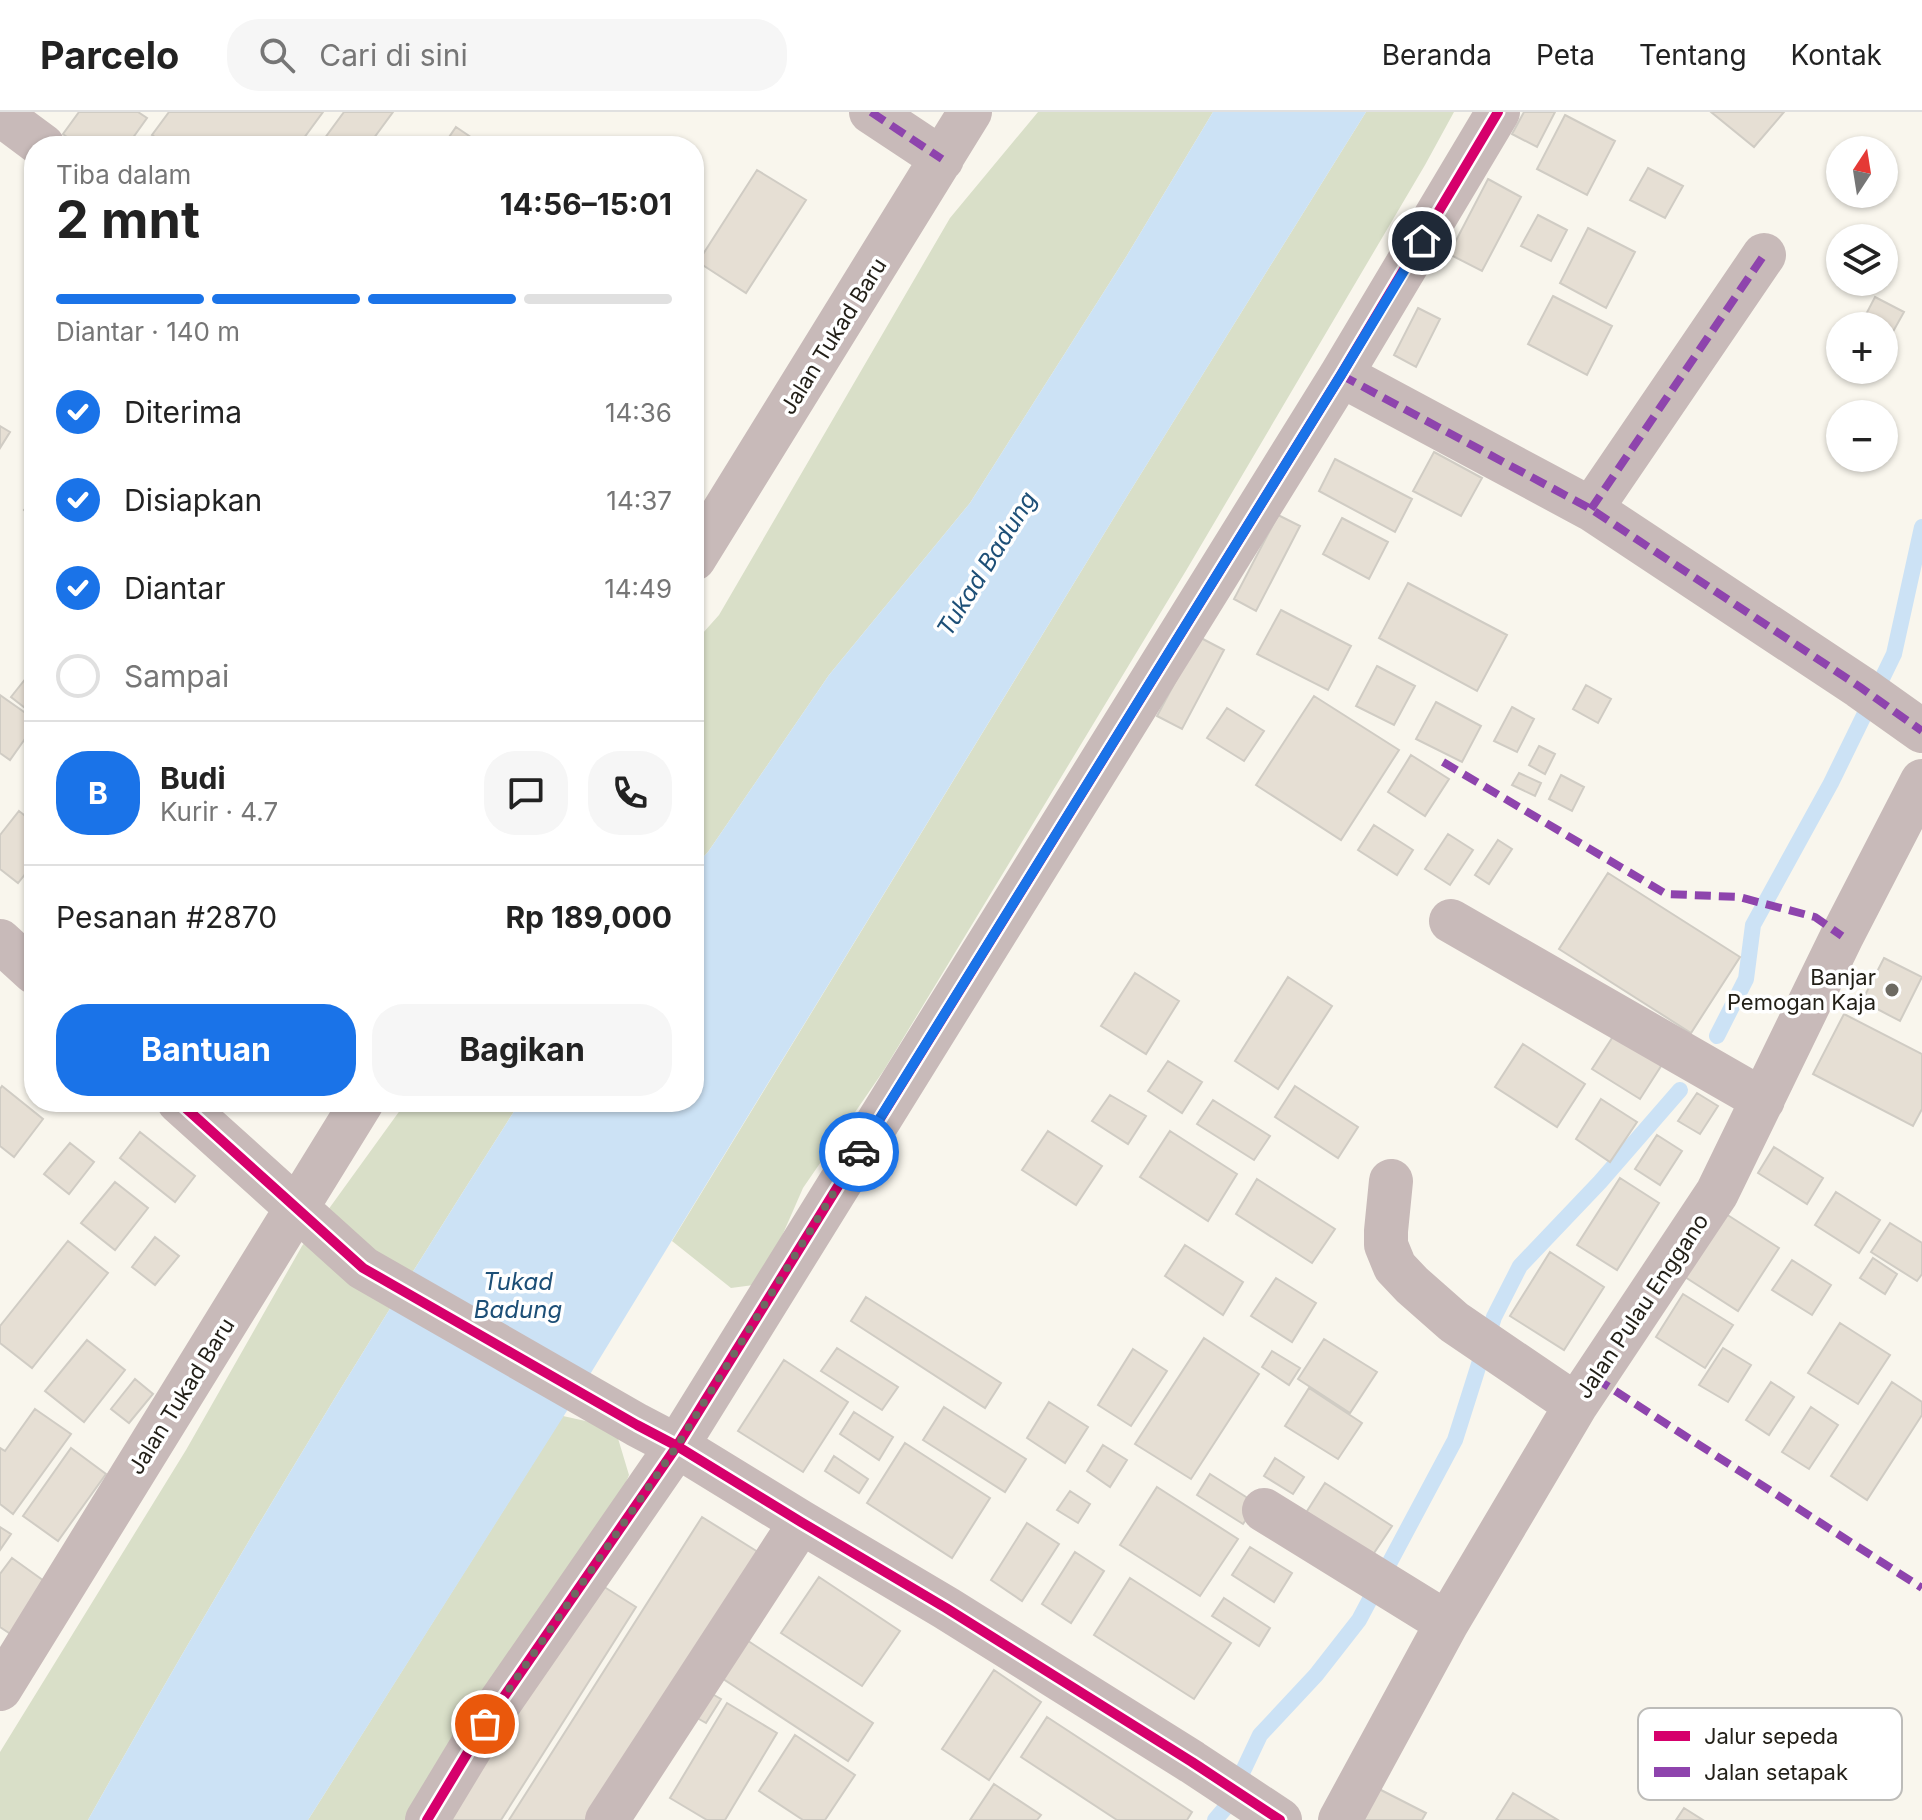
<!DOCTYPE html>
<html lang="id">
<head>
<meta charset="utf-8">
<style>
	:root { --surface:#fff; --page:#f6f6f6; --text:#222; --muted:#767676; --line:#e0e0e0; --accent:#1a73e8 }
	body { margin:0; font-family:Inter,sans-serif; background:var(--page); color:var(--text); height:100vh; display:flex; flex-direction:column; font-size:30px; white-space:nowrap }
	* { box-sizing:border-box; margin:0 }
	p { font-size:26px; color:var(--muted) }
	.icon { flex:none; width:44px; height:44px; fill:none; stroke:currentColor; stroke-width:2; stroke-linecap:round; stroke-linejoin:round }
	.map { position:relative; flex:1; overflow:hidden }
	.side { position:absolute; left:24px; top:24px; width:680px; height:976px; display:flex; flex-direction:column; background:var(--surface); border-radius:32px; box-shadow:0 2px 6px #0004 }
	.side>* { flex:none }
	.needle { width:52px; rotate:12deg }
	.buttons { position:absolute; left:1826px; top:24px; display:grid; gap:16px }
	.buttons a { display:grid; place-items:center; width:72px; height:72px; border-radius:50%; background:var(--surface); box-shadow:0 2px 6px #0004; font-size:40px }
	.pin { position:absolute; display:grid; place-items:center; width:68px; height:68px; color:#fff; margin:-34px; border:4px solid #fff; border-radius:50%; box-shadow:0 2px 8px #0007 }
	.courier { position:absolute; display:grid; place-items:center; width:80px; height:80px; margin:-40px; border:6px solid #1a73e8; border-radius:50%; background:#fff; color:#222; box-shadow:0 2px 10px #0007 }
	.headline em { font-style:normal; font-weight:700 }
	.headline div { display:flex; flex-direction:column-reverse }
	.headline { display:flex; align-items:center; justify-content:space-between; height:136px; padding:0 32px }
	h1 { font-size:52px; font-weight:700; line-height:60px }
	.bar { display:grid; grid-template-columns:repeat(4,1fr); gap:12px 8px; align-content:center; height:96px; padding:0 32px }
	.bar i { height:10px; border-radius:6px; background:var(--line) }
	.bar .on { background:var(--accent) }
	.bar p { grid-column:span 4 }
	.line { display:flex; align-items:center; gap:20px; padding:0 32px; border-top:2px solid var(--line) }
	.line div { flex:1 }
	.round { display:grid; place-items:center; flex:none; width:84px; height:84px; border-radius:32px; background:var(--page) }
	ol { padding:0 32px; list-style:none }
	li { display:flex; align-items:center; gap:24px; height:88px }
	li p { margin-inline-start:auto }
	li .icon { padding:8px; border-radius:50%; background:var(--accent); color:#fff; stroke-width:4 }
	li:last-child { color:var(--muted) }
	li i { width:44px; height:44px; border:4px solid var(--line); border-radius:50% }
	.primary-button { display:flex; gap:16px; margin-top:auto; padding:16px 32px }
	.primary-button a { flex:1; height:92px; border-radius:32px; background:var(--accent); color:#fff; font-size:32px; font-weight:700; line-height:92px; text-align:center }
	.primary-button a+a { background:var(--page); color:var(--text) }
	header { display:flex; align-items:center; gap:48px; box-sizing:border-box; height:112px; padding:0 40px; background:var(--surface); border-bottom:2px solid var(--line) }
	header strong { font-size:38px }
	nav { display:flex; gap:44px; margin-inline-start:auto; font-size:28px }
	.search { width:560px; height:72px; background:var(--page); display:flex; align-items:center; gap:20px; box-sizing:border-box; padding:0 28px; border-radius:32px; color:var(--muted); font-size:30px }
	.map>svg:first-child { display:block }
	.green { fill:#d9dfc8 }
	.water { fill:#cce2f5 }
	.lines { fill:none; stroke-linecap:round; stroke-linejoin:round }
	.stream { stroke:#cce2f5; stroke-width:16 }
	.building { fill:#e6dfd4; stroke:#d0ccc4; stroke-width:2 }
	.minor { stroke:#c8bab9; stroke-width:44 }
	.quiet { stroke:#8e44ad; stroke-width:8; stroke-dasharray:16 8; stroke-linecap:butt }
	.cycleway-casing { stroke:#fff; stroke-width:15 }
	.cycleway { stroke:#d6006c; stroke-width:10 }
	.done { stroke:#6d6a62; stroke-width:8; stroke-dasharray:0 14.4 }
	.route { stroke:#1a73e8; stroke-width:10 }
	.poi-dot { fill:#6d6a62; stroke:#fff; stroke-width:3 }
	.labels { text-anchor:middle; stroke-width:7; stroke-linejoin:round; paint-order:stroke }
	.street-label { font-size:22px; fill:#221f17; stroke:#fff }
	.poi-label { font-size:22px; fill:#221f17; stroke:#fff; text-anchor:end }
	.water-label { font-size:24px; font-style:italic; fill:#1d4f77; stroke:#fff }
	.key { fill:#fff; stroke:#bdbcb9; stroke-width:2 }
	.key-label { font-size:22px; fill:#221f17 }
</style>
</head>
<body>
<header>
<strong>Parcelo</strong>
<div class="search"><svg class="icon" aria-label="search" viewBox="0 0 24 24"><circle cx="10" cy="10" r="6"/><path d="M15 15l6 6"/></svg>Cari di sini</div>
<nav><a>Beranda</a><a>Peta</a><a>Tentang</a><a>Kontak</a></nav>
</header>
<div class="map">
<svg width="1922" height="1708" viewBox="0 0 1922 1708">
	<rect width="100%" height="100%" fill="#f9f6ed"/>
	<path class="green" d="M1038,0H1213L1126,145L970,391L829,563L708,740L694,755V531L719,503L950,106Z
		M1366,0H1454L1425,53L1187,457L884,958L803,1076L761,1172L731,1176L672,1129L1129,381Z
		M406,990H520C370,1225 224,1464 88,1708H0V1640L186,1338L302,1134Z
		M563,1304L590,1310L617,1323L629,1363L624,1375L409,1708H308Z"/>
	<path class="water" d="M1213,0H1366L1129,381L589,1264L308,1708H88C224,1464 370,1225 520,990H694V755L708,740L829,563L970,391L1126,145Z"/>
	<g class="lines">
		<path class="stream" d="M1717,924L1746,867L1753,813L1831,671L1894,542L1922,415
			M1215,1708L1226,1695L1260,1623L1316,1563L1359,1508L1455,1328L1494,1205L1520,1154L1600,1070L1680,978"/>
	</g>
	<path class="building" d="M79,0H138L147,6L127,34H79L63,22Z
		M169,0H323L298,34H168L152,23Z
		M344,0H393L368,34H319Z
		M1524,0H1555L1537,35L1512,22Z
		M1711,0H1784L1754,35Z
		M1565,3L1615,29L1587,83L1537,57Z
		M456,15L484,34H443Z
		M1648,56L1683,74L1665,106L1630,88Z
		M757,58L806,88L746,181L698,150Z
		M1488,67L1521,85L1482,159L1449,142Z
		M1538,103L1567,118L1551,149L1521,134Z
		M1588,116L1635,140L1606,196L1560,171Z
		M1553,184L1612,214L1587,263L1528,232Z
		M1875,185L1904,200L1890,225L1884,221V214H1870L1862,210Z
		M1418,196L1440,207L1416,255L1394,243Z
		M0,314L10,320L0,336Z
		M1434,340L1482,366L1461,404L1413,379Z
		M1335,347L1412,387L1395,420L1319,379Z
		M34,387V408L24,398Z
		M1278,403L1300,414L1256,499L1234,487Z
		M1342,406L1388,430L1369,467L1323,442Z
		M1408,471L1507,523L1477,579L1379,526Z
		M1281,498L1351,534L1328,578L1257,542Z
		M1199,525L1224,538L1182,617L1157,604Z
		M1377,554L1415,574L1394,613L1356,594Z
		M34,556V603L11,585Z
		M1586,573L1611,587L1598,611L1573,597Z
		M0,583L34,607V614L10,648L0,641Z
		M1314,584L1399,638L1341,728L1256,673Z
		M1436,590L1481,614L1462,650L1416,627Z
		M1512,595L1534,607L1517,640L1494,629Z
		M1227,596L1264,619L1244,649L1207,626Z
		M1539,634L1555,642L1545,662L1529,653Z
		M1411,643L1449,667L1425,704L1388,680Z
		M1519,661L1541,671L1535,684L1512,673Z
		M1561,663L1584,675L1572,699L1549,687Z
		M19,699L34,711V751L18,771L0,757V723Z
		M1374,713L1413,738L1397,763L1358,738Z
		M1448,722L1473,738L1450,773L1425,757Z
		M1498,728L1512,737L1489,772L1475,763Z
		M1608,761L1740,845L1691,921L1559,837Z
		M1884,846L1922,865L1900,909L1862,889Z
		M1135,861L1179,889L1146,942L1101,914Z
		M1288,865L1332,894L1278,977L1235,949Z
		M1844,902L1922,942V997L1913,1014L1813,962Z
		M1616,920L1663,951L1640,987L1592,957Z
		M1523,932L1585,972L1557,1015L1495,975Z
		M1168,949L1202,970L1182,1001L1148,979Z
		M2,974L43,1007L14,1045L0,1034V977Z
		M1295,974L1358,1015L1338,1046L1275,1005Z
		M1697,981L1718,994L1700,1022L1678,1009Z
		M1110,983L1146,1004L1128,1032L1092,1009Z
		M1601,987L1637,1010L1610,1050L1576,1027Z
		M1213,988L1270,1024L1254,1048L1197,1012Z
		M1048,1019L1102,1054L1076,1093L1022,1058Z
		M1170,1019L1237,1062L1208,1109L1140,1065Z
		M140,1020L195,1064L175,1090L120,1046Z
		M1657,1023L1682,1039L1660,1073L1635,1057Z
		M70,1031L94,1050L69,1082L44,1062Z
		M1774,1035L1823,1066L1807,1092L1758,1061Z
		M1620,1066L1659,1091L1617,1158L1577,1133Z
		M1257,1067L1335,1117L1312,1151L1236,1102Z
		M115,1070L148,1096L115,1138L81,1111Z
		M1836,1080L1880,1108L1859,1141L1815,1113Z
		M1726,1102L1779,1136L1738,1199L1685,1165Z
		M1890,1111L1922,1131V1162L1917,1169L1871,1140Z
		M155,1125L179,1144L155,1173L132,1155Z
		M68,1129L108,1161L32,1256L0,1231V1214Z
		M1185,1133L1243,1170L1223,1203L1165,1164Z
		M1550,1140L1604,1175L1564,1238L1510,1204Z
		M1873,1146L1897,1162L1885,1182L1860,1166Z
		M1792,1148L1831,1173L1812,1203L1772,1178Z
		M1276,1166L1316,1191L1292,1230L1251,1204Z
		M1683,1182L1733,1213L1705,1256L1656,1225Z
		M866,1185L1001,1271L985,1296L851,1209Z
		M1840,1211L1890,1243L1858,1292L1808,1261Z
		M1204,1226L1259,1262L1191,1367L1135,1332Z
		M1324,1227L1377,1260L1350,1301L1298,1267Z
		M87,1228L125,1258L84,1310L45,1279Z
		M837,1236L898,1275L882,1298L821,1259Z
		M1723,1236L1751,1253L1728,1290L1699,1273Z
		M1133,1237L1167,1259L1131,1314L1098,1293Z
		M1272,1239L1300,1256L1289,1273L1262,1255Z
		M784,1248L848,1290L803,1360L738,1319Z
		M135,1267L153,1282L129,1311L111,1297Z
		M1771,1270L1794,1285L1769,1323L1746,1308Z
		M1892,1270L1922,1290V1303L1867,1388L1831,1364Z
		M1309,1276L1362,1311L1338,1347L1285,1314Z
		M1049,1290L1088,1315L1065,1351L1027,1326Z
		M944,1295L1026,1347L1005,1380L923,1328Z
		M1811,1295L1838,1313L1809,1357L1782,1340Z
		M35,1297L71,1322L13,1402L0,1392V1336L5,1339Z
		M854,1300L893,1325L879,1348L840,1322Z
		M905,1331L990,1386L952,1446L867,1391Z
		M1103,1333L1127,1348L1110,1375L1087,1359Z
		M71,1336L106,1362L58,1429L23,1404Z
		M834,1344L868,1367L859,1381L825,1359Z
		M1275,1346L1304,1365L1293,1382L1264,1364Z
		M1210,1362L1257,1392L1243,1412L1197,1383Z
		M1325,1371L1392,1414L1368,1450L1302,1407Z
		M1157,1375L1238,1427L1200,1484L1120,1433Z
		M1070,1379L1090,1392L1078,1411L1057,1398Z
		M702,1405L758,1440L588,1708H509Z
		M1027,1411L1059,1432L1022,1489L991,1468Z
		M0,1415L11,1422L0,1438Z
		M1250,1435L1292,1461L1274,1490L1232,1463Z
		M1075,1440L1104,1459L1071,1511L1042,1492Z
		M12,1446L51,1474L15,1525L0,1515V1462Z
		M819,1465L900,1519L862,1574L781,1521Z
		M1130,1466L1231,1531L1194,1587L1094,1523Z
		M598,1471L636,1495L501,1708H447Z
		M1224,1486L1270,1516L1259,1534L1212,1504Z
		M736,1521L873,1611L848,1649L711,1559Z
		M994,1558L1041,1590L989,1668L942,1637Z
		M698,1574L721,1587L706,1611L683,1598Z
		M727,1591L777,1621L725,1708H707L670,1686Z
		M1047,1605L1192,1700L1187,1708H1117L1021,1645Z
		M795,1623L855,1663L825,1708H803L759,1679Z
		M994,1672L1041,1703L1037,1708H970Z
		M1379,1677L1426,1701L1422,1708H1363Z
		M1513,1681L1558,1708H1496Z
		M1684,1696L1703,1708H1676Z"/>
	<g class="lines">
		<path class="minor" d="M871,0L942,47
			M0,2L43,34
			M1341,263L1591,397L1860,575L1922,619
			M1591,397L1764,143
			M694,447L970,0
			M1451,809L1763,988
			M0,829L34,860
			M179,990L363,1156L637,1313L677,1334L801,1410L946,1496L1192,1650L1280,1708
			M1391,1069L1386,1119V1133L1395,1155L1412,1173L1454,1210L1576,1293
			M1264,1398L1447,1511
			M0,1577L362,990
			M427,1708L485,1612L677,1334L1341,263L1498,0
			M607,1708L801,1410
			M1340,1708L1447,1511L1576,1293L1717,1081L1842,824L1922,669"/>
		<path class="quiet" d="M871,0L942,47
			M1341,263L1591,397L1860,575L1922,619
			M1591,397L1764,143
			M1443,650L1666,782L1739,785L1815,805L1842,824
			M1595,1266L1922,1476"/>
		<defs>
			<path id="cycleway" d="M179,990L363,1156L637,1313L677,1334L801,1410L946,1496L1192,1650L1280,1708
				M427,1708L485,1612L677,1334L1341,263L1498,0"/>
		</defs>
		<use href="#cycleway" class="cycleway-casing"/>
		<use href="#cycleway" class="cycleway"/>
	</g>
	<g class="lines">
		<path class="done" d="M485,1612L677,1334L859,1040"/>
		<path class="route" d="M859,1040L1341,263L1422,129"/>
	</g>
	<circle class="poi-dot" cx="1892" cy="878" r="8"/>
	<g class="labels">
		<g class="street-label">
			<text transform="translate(833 224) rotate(-58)" y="8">Jalan Tukad Baru</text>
			<text transform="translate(1642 1194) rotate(-56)" y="8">Jalan Pulau Enggano</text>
			<text transform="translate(181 1284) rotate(-58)" y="8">Jalan Tukad Baru</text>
		</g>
		<g class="poi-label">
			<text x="1876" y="873">Banjar<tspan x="1876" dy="25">Pemogan Kaja</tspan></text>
		</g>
		<g class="water-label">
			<text transform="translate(987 452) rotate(-58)" y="8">Tukad Badung</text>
			<text x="518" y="1178">Tukad<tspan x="518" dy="28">Badung</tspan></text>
		</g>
	</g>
	<rect x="1638" y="1596" width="264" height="92" rx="12" class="key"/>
	<rect x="1654" y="1619" width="36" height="10" fill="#d6006c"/>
	<rect x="1654" y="1655" width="36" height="10" fill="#8e44ad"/>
	<g class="key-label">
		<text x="1704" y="1632">Jalur sepeda</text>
		<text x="1704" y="1668">Jalan setapak</text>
	</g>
</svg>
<div class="buttons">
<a><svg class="needle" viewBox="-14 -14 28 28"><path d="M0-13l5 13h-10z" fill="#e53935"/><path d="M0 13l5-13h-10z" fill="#767676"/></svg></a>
<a><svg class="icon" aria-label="layers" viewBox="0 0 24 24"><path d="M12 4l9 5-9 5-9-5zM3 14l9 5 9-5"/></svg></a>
<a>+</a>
<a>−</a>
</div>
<div class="pin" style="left:485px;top:1612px;background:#ea580c"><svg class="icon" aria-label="bag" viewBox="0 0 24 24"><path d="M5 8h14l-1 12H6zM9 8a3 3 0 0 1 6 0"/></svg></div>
<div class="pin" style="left:1422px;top:129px;background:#1f2937"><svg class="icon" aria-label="home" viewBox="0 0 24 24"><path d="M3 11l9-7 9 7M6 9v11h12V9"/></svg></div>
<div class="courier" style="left:859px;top:1040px"><svg class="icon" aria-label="car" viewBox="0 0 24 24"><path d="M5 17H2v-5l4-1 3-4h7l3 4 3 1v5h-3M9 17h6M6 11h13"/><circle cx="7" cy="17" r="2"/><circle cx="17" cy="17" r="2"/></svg></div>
<section class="side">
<div class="headline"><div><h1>2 mnt</h1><p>Tiba dalam</p></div><em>14:56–15:01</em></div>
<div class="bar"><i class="on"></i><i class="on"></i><i class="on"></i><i></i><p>Diantar · 140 m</p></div>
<ol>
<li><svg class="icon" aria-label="check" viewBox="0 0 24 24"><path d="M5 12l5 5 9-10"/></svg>Diterima<p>14:36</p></li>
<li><svg class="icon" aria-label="check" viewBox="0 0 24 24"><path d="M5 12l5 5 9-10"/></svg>Disiapkan<p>14:37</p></li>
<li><svg class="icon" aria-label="check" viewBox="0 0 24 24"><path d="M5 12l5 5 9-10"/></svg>Diantar<p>14:49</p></li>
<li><i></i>Sampai</li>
</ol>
<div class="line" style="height:144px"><b class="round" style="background:var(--accent);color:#fff">B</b><div><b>Budi</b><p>Kurir · 4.7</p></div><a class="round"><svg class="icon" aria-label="chat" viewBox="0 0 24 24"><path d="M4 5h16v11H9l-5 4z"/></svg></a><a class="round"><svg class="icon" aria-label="phone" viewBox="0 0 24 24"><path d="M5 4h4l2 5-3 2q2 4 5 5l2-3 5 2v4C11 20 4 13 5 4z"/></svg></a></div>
<div class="line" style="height:104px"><div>Pesanan #2870</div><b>Rp 189,000</b></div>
<div class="primary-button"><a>Bantuan</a><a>Bagikan</a></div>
</section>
</div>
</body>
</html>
